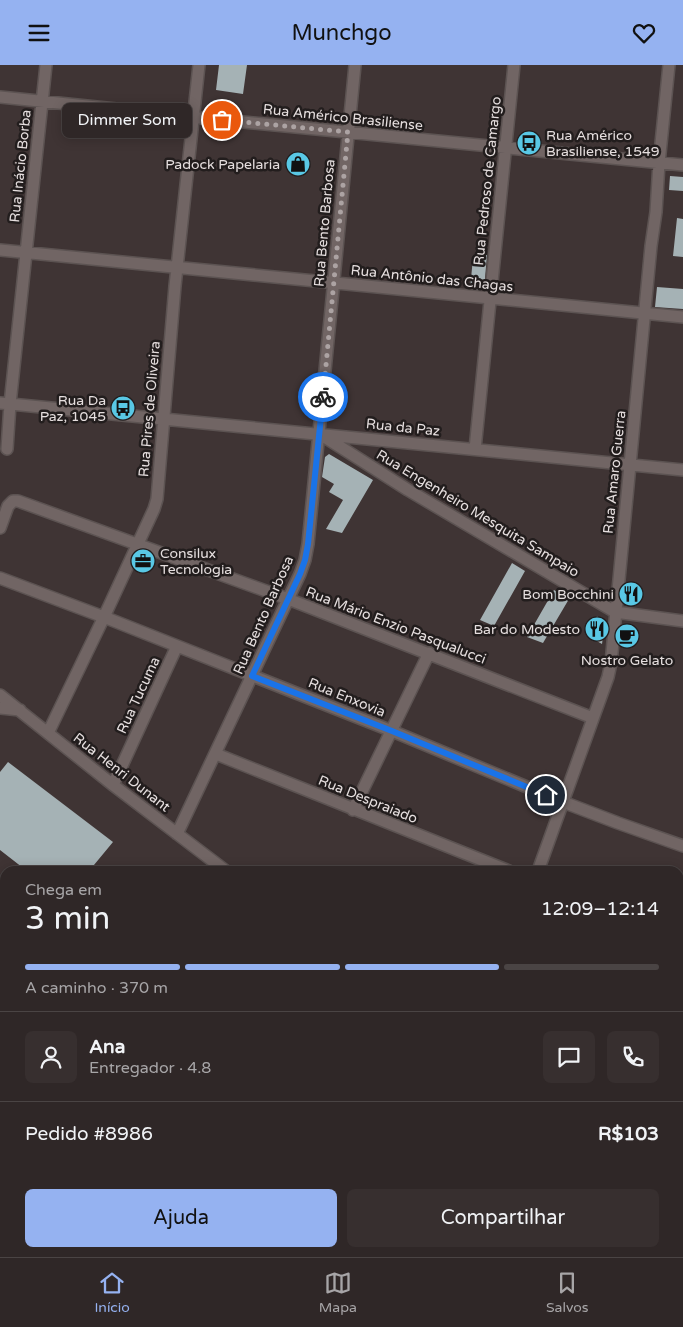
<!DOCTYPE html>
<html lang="pt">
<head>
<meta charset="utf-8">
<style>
	:root { --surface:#2f2727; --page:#372f2f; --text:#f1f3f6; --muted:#a7a5a7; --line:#4a4444; --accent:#95b2f1 }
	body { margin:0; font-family:"Varela Round",sans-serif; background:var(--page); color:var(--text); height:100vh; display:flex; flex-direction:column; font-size:19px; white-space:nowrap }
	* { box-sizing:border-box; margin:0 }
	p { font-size:16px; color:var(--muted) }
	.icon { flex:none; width:28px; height:28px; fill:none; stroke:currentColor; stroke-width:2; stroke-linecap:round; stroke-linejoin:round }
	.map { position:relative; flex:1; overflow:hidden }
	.side { position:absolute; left:0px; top:801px; width:684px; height:391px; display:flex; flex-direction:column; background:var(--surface); border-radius:15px 15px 0 0; box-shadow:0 2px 12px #0003,0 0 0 1px var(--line) }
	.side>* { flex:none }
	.pin { position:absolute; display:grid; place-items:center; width:42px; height:42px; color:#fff; margin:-21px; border:2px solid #fff; border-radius:50%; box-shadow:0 1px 5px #0007 }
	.courier { position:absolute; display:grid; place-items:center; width:50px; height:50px; margin:-25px; border:4px solid #1a73e8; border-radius:50%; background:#fff; color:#222; box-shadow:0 1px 6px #0007 }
	.bubble { position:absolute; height:35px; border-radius:8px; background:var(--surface); box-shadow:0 2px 12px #0003,0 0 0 1px var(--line); font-size:16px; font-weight:600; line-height:35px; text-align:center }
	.summary em { font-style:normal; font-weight:600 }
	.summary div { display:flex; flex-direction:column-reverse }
	.summary { display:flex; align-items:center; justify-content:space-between; height:85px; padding:0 25px }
	h1 { font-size:32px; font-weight:600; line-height:38px }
	.bar { display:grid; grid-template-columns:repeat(4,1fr); gap:8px 5px; align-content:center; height:60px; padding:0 25px }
	.bar i { height:6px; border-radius:4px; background:var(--line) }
	.bar .active { background:var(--accent) }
	.bar p { grid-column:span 4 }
	.line { display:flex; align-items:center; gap:12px; padding:0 25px; border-top:1px solid var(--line) }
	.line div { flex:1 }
	.round { display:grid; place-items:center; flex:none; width:52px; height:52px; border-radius:8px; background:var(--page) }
	.button { display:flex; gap:10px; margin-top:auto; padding:10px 25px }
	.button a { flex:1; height:58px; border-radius:8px; background:var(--accent); color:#111; font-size:20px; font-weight:600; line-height:58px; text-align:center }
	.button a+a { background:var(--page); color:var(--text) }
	header { display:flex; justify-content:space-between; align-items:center; height:65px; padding:0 25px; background:var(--accent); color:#111; font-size:22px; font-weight:600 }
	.tabs { display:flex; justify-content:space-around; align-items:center; height:70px; border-top:1px solid var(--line); background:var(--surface); font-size:14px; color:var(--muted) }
	.tabs a { display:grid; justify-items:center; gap:2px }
	.tabs .active { color:var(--accent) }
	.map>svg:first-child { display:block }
	.building { fill:#a5b2b5 }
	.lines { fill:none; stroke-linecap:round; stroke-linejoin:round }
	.street-casing { stroke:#5c5352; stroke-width:14 }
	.street { stroke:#716564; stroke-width:11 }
	.done { stroke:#aca3a3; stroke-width:5; stroke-dasharray:0 9 }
	.route { stroke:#1a73e8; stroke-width:6 }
	.labels { text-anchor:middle; stroke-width:5; stroke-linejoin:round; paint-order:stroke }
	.street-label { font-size:14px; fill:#e6dfdf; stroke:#221d1d }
	.poi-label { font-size:14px; fill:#e6dfdf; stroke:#221d1d; text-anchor:end }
</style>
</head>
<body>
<header><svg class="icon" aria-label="menu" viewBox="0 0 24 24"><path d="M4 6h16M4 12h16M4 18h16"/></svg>Munchgo<svg class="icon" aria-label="heart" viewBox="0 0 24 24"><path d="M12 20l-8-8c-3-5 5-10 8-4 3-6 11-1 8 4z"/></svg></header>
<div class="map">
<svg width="683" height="1192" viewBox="0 0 683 1192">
	<rect width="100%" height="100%" fill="#3f3434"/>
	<path class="building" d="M219,0H247L243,29L216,25Z
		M670,111L683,112V126L669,125Z
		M677,153L683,154V192L673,191Z
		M478,189L487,190L484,225L470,224L473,193H477Z
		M657,222L683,224V244L655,242Z
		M329,389L373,415L342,468L326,464L343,435L329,427L334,419L322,412L325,392Z
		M512,498L525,506L494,561L480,555Z
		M554,525L569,534L543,578L527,572Z
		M597,551L605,557L602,579L586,570Z
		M8,697L113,777L89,806H27L0,785V707Z"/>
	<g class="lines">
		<defs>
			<path id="street" d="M0,32L203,53L683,100
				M0,185L683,252
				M0,338L683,405
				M323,371L408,425L615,547L683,556
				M7,384L10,339L46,0
				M475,384L514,0
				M0,463L8,441L13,436H18L288,534L593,653
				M0,513L109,554L392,666L563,737L618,758L683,781
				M0,630L113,720L226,806
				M0,643L20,645
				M48,668L104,552L154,444L157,434L175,221L199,0
				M216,689L509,806
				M113,720L177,581
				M353,745L429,588
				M177,769L300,509L305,495L308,479L355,0
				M538,806L608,612L611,598L651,181L656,147L659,98L669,0
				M679,957H683
				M679,1058L683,1059
				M0,1147L5,1152
				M679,1155H683
				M44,1188L49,1192
				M31,1192V1188
				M498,1192L500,1188
				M582,1192L587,1188"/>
		</defs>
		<use href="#street" class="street-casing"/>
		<use href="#street" class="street"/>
	</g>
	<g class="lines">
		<path class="done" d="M222,55L348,67L323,332"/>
		<path class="route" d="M323,332L308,479L305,495L300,509L252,611L392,666L546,730"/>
	</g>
	<defs>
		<symbol id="bus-disc" viewBox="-11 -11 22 22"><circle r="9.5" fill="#59c8e5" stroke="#221d1d"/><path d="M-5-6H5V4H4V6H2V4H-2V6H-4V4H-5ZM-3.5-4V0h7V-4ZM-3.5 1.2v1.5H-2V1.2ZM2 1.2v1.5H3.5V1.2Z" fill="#111"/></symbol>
		<symbol id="shop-disc" viewBox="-11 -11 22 22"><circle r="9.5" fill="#59c8e5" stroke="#221d1d"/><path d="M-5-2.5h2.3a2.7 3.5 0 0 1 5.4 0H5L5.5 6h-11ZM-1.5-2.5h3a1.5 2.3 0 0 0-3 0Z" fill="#111"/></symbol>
		<symbol id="office-disc" viewBox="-11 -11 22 22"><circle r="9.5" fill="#59c8e5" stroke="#221d1d"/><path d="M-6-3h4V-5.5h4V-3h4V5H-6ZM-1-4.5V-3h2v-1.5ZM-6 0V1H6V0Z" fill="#111"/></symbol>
		<symbol id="restaurant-disc" viewBox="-11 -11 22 22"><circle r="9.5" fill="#59c8e5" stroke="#221d1d"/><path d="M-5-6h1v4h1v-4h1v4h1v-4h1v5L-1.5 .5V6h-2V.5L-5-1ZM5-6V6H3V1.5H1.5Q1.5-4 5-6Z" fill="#111"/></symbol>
		<symbol id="cafe-disc" viewBox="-11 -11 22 22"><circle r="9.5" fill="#59c8e5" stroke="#221d1d"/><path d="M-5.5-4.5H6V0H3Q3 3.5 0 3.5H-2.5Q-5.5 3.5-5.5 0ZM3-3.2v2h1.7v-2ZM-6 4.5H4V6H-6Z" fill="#111"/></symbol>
	</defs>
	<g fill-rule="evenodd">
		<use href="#bus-disc" x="515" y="64" width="28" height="28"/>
		<use href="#shop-disc" x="284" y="85" width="28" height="28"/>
		<use href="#bus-disc" x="109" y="329" width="28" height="28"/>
		<use href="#office-disc" x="129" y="482" width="28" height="28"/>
		<use href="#restaurant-disc" x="617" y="515" width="28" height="28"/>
		<use href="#restaurant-disc" x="583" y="550" width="28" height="28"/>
		<use href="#cafe-disc" x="613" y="557" width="28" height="28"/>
	</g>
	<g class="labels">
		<g class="street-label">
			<text transform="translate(343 52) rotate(6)" y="5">Rua Américo Brasiliense</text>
			<text transform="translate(20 101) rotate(-84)" y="5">Rua Inácio Borba</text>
			<text transform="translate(487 116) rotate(-84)" y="5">Rua Pedroso de Camargo</text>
			<text transform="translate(324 158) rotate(-85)" y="5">Rua Bento Barbosa</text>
			<text transform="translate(432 213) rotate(6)" y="5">Rua Antônio das Chagas</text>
			<text transform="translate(149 344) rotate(-85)" y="5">Rua Pires de Oliveira</text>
			<text transform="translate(403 362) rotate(6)" y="5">Rua da Paz</text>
			<text transform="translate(614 407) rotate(-84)" y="5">Rua Amaro Guerra</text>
			<text transform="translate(478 448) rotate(31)" y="5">Rua Engenheiro Mesquita Sampaio</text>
			<text transform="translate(263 550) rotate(-66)" y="5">Rua Bento Barbosa</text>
			<text transform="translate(396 560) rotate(21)" y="5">Rua Mário Enzio Pasqualucci</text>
			<text transform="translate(138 630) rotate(-65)" y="5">Rua Tucuma</text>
			<text transform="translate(347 632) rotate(22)" y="5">Rua Enxovia</text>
			<text transform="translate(122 707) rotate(38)" y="5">Rua Henri Dunant</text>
			<text transform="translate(368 734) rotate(22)" y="5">Rua Despraiado</text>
		</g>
		<g class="poi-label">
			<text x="546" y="75" text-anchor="start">Rua Américo<tspan x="546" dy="16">Brasiliense, 1549</tspan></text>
			<text x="280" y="104">Padock Papelaria</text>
			<text x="106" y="340">Rua Da<tspan x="106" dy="16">Paz, 1045</tspan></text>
			<text x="160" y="493" text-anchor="start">Consilux<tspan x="160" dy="16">Tecnologia</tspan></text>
			<text x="614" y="534">Bom Bocchini</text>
			<text x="580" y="569">Bar do Modesto</text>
			<text x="627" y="600" text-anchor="middle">Nostro Gelato</text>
		</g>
	</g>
</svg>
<div class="pin" style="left:222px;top:55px;background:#ea580c"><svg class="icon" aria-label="bag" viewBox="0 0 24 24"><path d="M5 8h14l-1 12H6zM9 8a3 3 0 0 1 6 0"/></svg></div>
<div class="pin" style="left:546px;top:730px;background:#1f2937"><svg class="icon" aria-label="home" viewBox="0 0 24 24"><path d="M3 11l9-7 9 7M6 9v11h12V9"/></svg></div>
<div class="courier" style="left:323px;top:332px"><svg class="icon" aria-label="bike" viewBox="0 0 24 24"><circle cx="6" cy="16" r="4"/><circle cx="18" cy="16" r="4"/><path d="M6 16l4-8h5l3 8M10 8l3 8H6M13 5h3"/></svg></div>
<div class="bubble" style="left:62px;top:38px;width:130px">Dimmer Som</div>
<section class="side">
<div class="summary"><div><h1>3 min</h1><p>Chega em</p></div><em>12:09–12:14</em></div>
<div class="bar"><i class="active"></i><i class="active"></i><i class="active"></i><i></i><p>A caminho · 370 m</p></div>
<div class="line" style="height:90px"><a class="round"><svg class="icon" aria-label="person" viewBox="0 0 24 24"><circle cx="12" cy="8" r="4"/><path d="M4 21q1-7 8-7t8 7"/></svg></a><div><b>Ana</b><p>Entregador · 4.8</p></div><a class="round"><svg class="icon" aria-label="chat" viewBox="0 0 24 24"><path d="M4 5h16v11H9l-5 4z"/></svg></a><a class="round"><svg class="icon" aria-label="phone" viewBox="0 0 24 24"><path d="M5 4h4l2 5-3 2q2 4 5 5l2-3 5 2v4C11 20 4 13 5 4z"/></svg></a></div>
<div class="line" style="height:65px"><div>Pedido #8986</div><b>R$103</b></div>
<div class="button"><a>Ajuda</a><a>Compartilhar</a></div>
</section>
</div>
<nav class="tabs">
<a class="active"><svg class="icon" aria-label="home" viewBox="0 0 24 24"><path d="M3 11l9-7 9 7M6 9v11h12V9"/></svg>Início</a>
<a><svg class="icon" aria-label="map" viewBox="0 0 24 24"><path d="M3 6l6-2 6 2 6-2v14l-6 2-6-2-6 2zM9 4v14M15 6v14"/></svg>Mapa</a>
<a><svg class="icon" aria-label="saved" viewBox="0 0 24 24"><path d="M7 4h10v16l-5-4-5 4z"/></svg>Salvos</a>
</nav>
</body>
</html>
